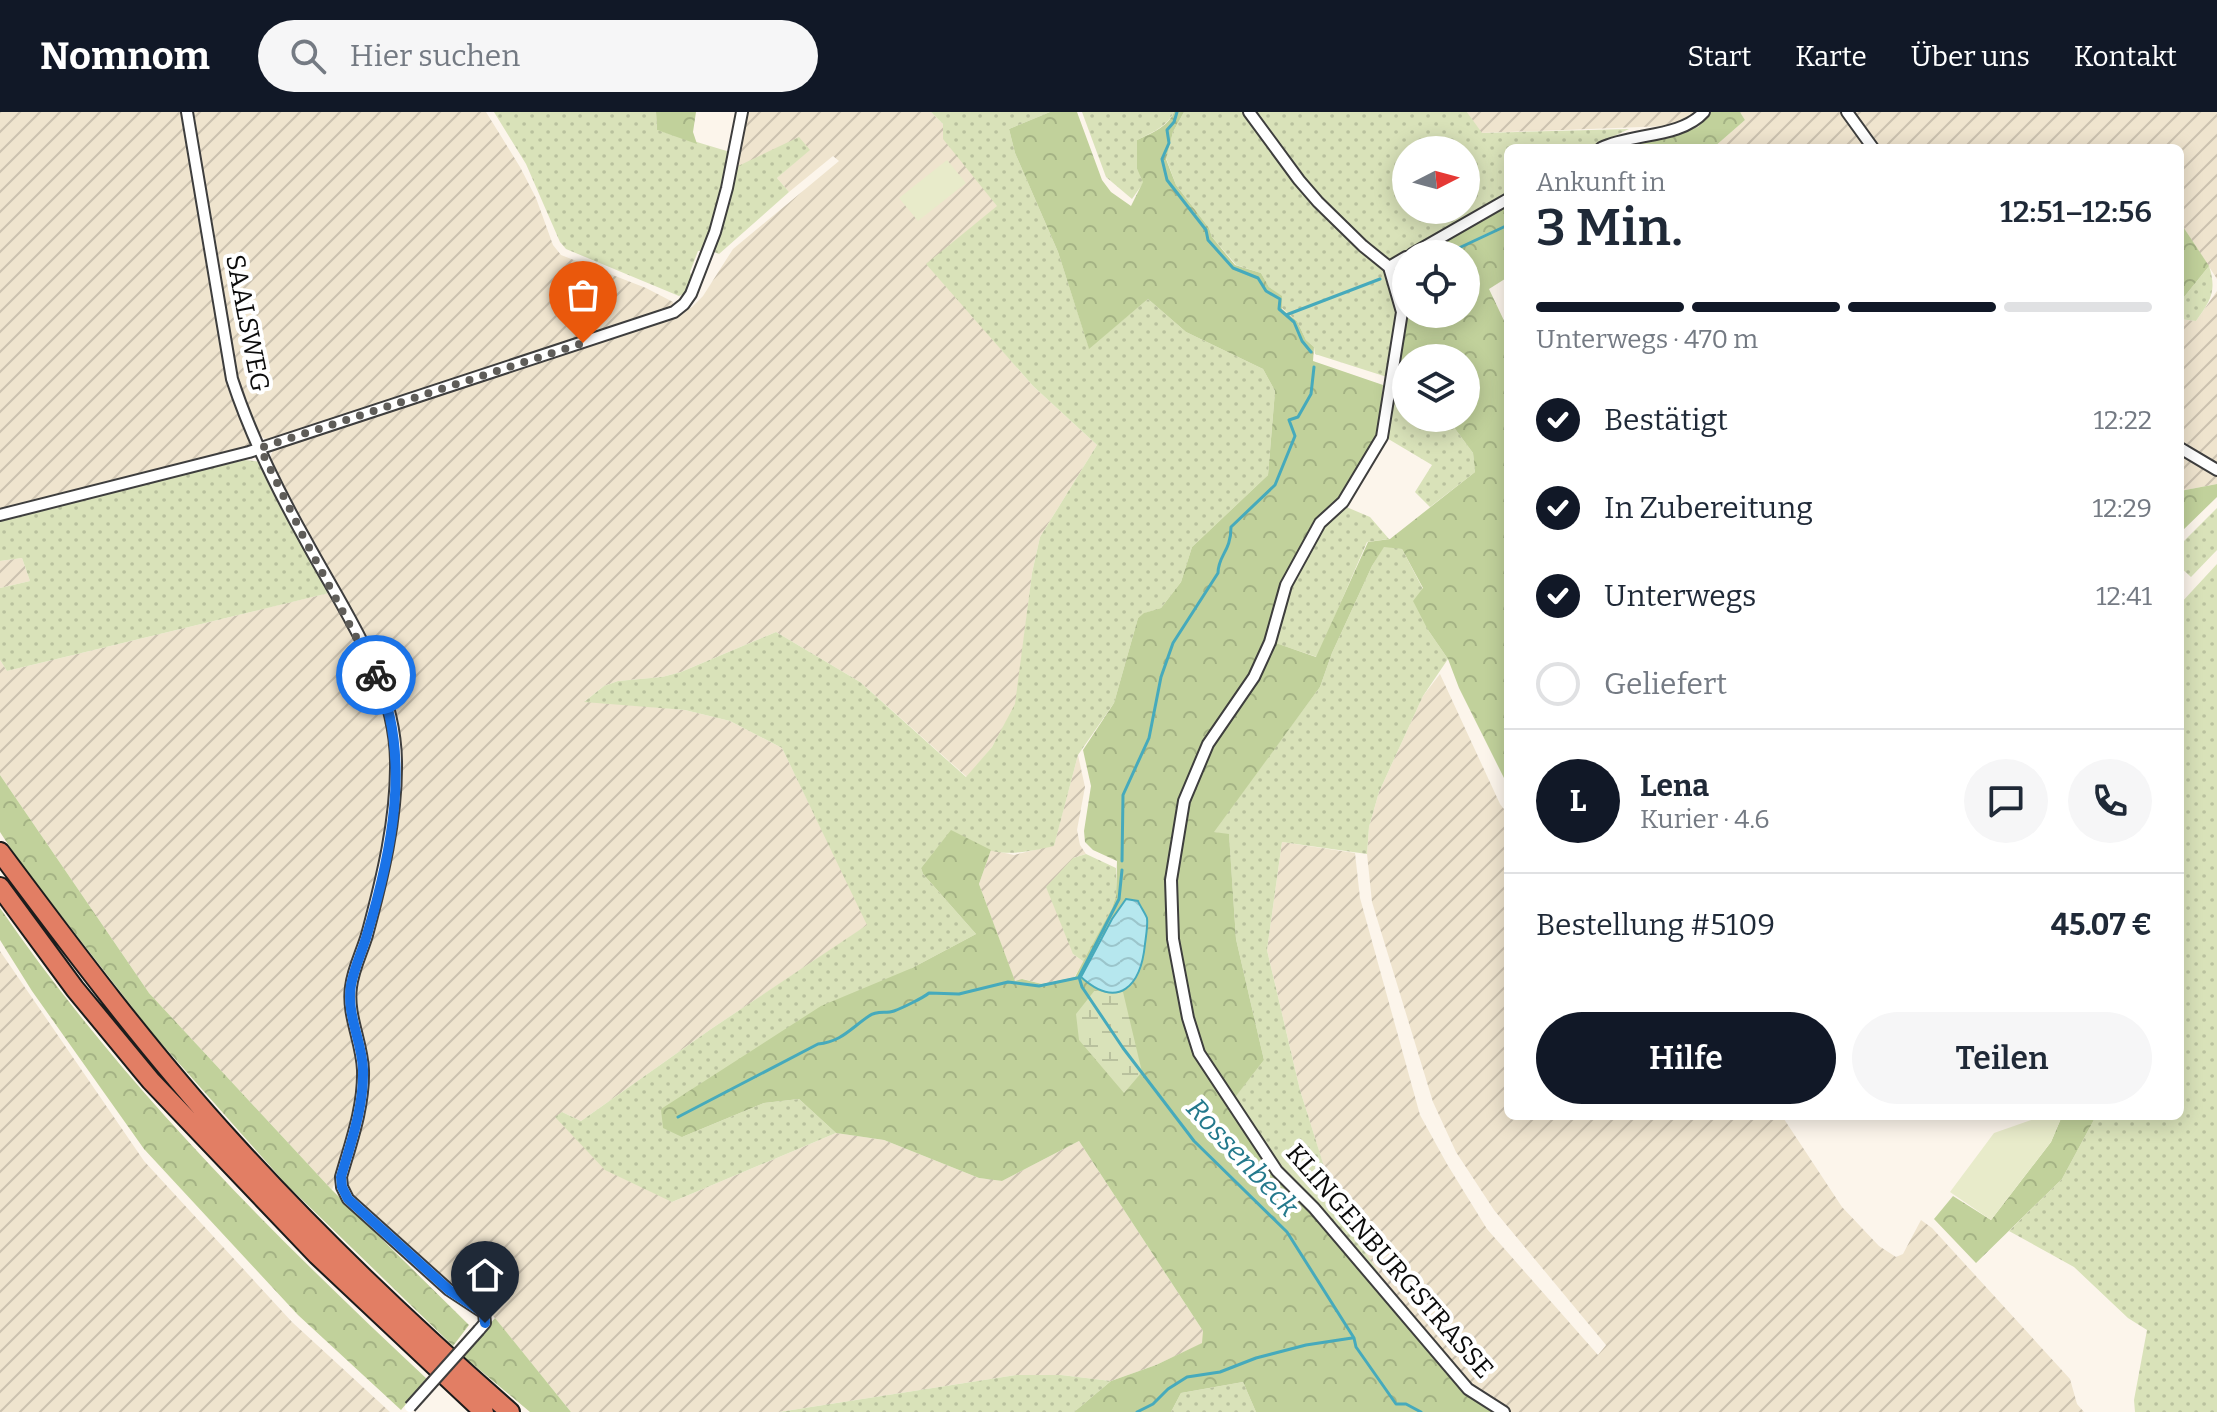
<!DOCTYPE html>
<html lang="de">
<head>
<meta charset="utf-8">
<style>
	:root { --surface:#fff; --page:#f6f6f7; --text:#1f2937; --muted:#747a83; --line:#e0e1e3; --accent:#111827 }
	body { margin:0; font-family:Bitter,serif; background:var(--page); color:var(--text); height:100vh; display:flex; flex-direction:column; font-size:30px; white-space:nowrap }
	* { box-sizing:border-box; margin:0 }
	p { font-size:26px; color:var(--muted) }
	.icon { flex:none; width:44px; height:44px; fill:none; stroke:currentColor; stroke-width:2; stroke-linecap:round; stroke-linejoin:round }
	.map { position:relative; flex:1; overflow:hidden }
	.side { position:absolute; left:1504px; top:32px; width:680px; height:976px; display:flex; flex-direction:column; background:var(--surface); border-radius:12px; box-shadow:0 4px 20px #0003 }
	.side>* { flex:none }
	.needle { width:52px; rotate:84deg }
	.controls { position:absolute; left:1392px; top:24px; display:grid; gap:16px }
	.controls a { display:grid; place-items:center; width:88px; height:88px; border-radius:50%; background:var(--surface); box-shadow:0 4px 20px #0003; font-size:40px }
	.pin { position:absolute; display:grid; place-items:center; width:68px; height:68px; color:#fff; margin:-82px -34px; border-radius:50% 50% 50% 0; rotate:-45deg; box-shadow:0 0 8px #0007 }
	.pin .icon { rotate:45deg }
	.courier { position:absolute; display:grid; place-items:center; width:80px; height:80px; margin:-40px; border:6px solid #1a73e8; border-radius:50%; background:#fff; color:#222; box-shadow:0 2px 10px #0007 }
	.overview em { font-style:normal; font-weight:600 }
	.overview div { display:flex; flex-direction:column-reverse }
	.overview { display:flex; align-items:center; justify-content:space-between; height:136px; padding:0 32px }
	h1 { font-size:52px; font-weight:600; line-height:60px }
	.bar { display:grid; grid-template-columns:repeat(4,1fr); gap:12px 8px; align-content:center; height:96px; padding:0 32px }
	.bar i { height:10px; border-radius:6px; background:var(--line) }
	.bar .active { background:var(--accent) }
	.bar p { grid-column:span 4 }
	.line { display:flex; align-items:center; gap:20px; padding:0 32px; border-top:2px solid var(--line) }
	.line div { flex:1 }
	.round { display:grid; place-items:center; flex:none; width:84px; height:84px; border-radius:42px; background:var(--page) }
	ol { padding:0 32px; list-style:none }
	li { display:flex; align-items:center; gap:24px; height:88px }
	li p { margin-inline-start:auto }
	li .icon { padding:8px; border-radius:50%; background:var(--accent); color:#fff; stroke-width:4 }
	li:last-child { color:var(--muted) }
	li i { width:44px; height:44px; border:4px solid var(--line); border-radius:50% }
	.cta { display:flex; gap:16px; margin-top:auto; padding:16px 32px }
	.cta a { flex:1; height:92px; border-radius:48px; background:var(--accent); color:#fff; font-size:32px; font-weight:600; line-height:92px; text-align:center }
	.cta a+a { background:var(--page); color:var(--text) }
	header { display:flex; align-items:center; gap:48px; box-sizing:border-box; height:112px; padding:0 40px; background:var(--accent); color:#fff }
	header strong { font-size:38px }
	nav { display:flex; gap:44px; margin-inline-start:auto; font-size:28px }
	.search { width:560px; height:72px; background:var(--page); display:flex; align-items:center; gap:20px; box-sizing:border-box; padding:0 28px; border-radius:44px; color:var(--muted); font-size:30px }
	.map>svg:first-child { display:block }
	.farmland { fill:url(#farmland-furrows) }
	.grass { fill:url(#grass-dots); fill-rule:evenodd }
	.forest { fill:url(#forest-crowns) }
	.wetland { fill:url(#wetland-marsh) }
	.pitch { fill:#e8ebca }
	.water { fill:url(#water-waves); stroke:#46aabc; stroke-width:2 }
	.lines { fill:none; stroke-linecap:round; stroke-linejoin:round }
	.stream { stroke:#46aabc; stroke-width:3 }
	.street-casing { stroke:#3e3e3e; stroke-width:14 }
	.highway-casing { stroke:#1c1c1c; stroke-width:22 }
	.street { stroke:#fff; stroke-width:10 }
	.highway { stroke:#e27e64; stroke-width:18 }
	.street-bridge-casing { stroke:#3e3e3e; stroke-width:14; stroke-linecap:butt }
	.street-bridge { stroke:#fff; stroke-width:10 }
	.done { stroke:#5f5d59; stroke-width:8; stroke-dasharray:0 14.4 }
	.route { stroke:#1a73e8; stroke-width:10 }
	.labels { text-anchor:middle; stroke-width:8; stroke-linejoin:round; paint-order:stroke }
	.street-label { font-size:26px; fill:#0b0b0b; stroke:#fff }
	.water-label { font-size:28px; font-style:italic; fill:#24798c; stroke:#fff }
</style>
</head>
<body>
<header>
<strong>Nomnom</strong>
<div class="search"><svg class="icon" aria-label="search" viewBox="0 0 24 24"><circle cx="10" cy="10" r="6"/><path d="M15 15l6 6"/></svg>Hier suchen</div>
<nav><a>Start</a><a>Karte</a><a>Über uns</a><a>Kontakt</a></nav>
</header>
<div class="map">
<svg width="2217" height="1300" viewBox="0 0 2217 1300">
	<defs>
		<pattern id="farmland-furrows" width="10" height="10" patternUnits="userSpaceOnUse" patternTransform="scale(2)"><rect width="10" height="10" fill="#efe4ce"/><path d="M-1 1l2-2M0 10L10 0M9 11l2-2" fill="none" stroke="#ccc2b0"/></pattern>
		<pattern id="grass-dots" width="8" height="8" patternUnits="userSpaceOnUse" patternTransform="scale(2)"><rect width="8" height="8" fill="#d9e2b9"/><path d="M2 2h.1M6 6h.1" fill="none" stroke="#b9c19e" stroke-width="1.8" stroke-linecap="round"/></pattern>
		<pattern id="forest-crowns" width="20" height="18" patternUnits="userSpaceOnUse" patternTransform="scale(2)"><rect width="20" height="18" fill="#c1d19b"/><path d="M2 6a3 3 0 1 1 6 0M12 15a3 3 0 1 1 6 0" fill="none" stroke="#a4b284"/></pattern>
		<pattern id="wetland-marsh" width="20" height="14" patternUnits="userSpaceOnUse" patternTransform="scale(2)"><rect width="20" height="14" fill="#d9e2b9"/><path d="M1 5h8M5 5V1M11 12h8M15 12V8" fill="none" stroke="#b9c19e"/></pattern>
		<pattern id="water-waves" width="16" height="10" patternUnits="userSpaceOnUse" patternTransform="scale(2)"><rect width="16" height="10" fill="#b6e7ee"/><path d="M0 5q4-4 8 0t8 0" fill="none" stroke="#9bc5cb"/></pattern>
	</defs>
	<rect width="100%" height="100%" fill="#fcf5eb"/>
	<path class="farmland" d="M0,0H486L520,55L536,86L553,133L561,143L646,176L673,190V195L531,243L534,251L668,207L692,195L703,184L733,137L839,49L833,44L789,80L777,66L809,38L736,55L746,0H931L943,12L944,27L998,94L927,152L1033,274L1097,333L1040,425L1032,461L1016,592L992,635L967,665L860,570L776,520L681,560L662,565L618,569L604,574L585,589L685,598L730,609L782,636L868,813L711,917L581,1009L562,1000L672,1090L836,1021L884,1028L979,1066L1002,1069L1079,1029L1203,1219V1231L1156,1253L1111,1269L1061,1263H1016L779,1300H571L485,1194L450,1172L362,1095L348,1076L345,1066L335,1069L332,1078L149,881L0,663V548L7,559L337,479L270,346L275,332L260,324L251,334L0,398Z
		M1467,0H1697L1693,6L1668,14L1481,21Z
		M1740,0H2217V167L2180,110V36H1713L1745,8Z
		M2217,179V352L2180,331V207L2196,209Z
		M2180,340L2217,361V372L2180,379Z
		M22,446L30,469L0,476V449Z
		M1440,562L1500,692L1508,702V1004H1779L1784,1007L1842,1095L1879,1134L1896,1145L1903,1142L1921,1108L1932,1116L2070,1267L2077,1292L2084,1300H1511L1470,1274L1397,1188L1338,1100L1300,978L1267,838L1282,730L1355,741L1360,786L1420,1003L1447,1052L1487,1117L1598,1243L1606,1233L1494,1098L1456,1040L1433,990L1372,790L1367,742L1369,715L1379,680L1423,584Z
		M1078,643L1085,675L1077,718L1080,733L1086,742L1073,746V842L1084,850L1074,865L1042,872L1023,867L1015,870L979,772L991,738L1014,743L1054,733Z
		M0,839L144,1049L292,1210L390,1300H0Z"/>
	<path class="grass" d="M494,0H656L657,18L730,40L724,76L704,138L698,139L690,160L693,167L686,181L679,184L566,137L560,130L526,52Z
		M931,0H1050L1009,17L1015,41L1058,140L1089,236L1148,187L1186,220L1263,257L1275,279L1268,363L1192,435L1181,470L1161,496L1145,501L1138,506L1114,591L1078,643L1054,734C1010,744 991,746 951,719L921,756L923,762L976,822L912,856L682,1025L764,991L799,987L836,1021L672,1090L605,1058L555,1005L562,1000L581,1009L711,917L867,813L782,636L730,609L685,598L584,590L604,574L618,569L662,565L681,560L776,520L860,570L966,665L992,635L1015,592L1032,461L1040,425L1097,333L1033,274L926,152L997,94L943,27V12Z
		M1082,0H1174C1167,15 1151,21 1137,28V57L1144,70L1132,87L1106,65Z
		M1184,0H1467L1482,21L1629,17L1589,36H1508V81L1381,153L1398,194L1387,265L1315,242L1314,235L1306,228L1297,209L1282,196L1281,184L1269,175L1261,161L1236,153L1212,125L1209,116L1176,73L1166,46L1173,20ZM1406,38H1466V98H1406Z
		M799,25L810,38L777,66L789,80L719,142L712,139L736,55Z
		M2209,154C2217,179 2211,188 2196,209L2180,207V190Z
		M1399,276L1406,277V306H1447L1473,341L1475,360L1430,395L1415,380L1432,353L1385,325L1391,280Z
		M245,348L262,350L297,426L329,481L7,559L0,548V476L30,469L22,446L0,449V407Z
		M1344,394L1370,405L1389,427L1367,430L1317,545L1275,531C1288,480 1304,429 1344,394Z
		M2217,396V438L2191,465L2180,455V433Z
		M1384,434L1402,437L1423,477L1428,518L1448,547L1423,584L1379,680L1369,715L1367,742L1282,730L1267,838L1300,978L1338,1099L1379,1161L1375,1163L1280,1056L1235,985L1264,948L1236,827L1229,723L1213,720L1320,575L1332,541L1372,454Z
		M2217,452V1300H2135L2134,1288L2147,1218L2128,1206L2074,1155L2009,1119L2062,1067L2096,1004H2180V492Z
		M1086,742L1116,756V784L1112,796L1084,850L1073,842L1046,775L1073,746Z
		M1016,1263H1061L1111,1269L1074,1300H779Z
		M1243,1270L1256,1300H1171L1181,1281Z"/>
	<path class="forest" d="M656,0H696L693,20L697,32L657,18Z
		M1050,0H1077L1102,68L1111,80L1131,94L1143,70L1137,57V28C1152,21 1168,15 1174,0H1184L1173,20L1166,47L1176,73L1209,116L1212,125L1235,153L1261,161L1269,175L1282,184V197L1297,209L1306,228L1314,235L1313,249L1383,273L1378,323L1339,389L1318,407L1267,528L1316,545L1368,430L1390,427L1475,360L1473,341L1447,306H1466V246H1406V269L1396,262L1406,202H1466V142H1424L1508,94V165L1489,177L1508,217V674L1459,576L1448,547L1428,518L1413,489L1423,476L1402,437L1384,435L1372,454L1332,541L1320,575L1214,720L1229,722L1236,827L1264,948L1230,992L1310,1098L1370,1168L1496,1300H1256L1243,1270L1181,1281L1171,1300H1074L1111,1269L1156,1253L1202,1231L1203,1219L1079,1029L1002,1069L979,1066L884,1028L836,1021L799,987L764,991L682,1025L663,1016L661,997L821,894L912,856L976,822L923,762L921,756L951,718L991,738L979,772L1015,869L1022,867L1042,872L1075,865L1112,796L1116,784L1117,749L1093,738L1085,730L1084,719L1091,674L1083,638L1114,591L1138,506L1144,501L1161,496L1181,470L1192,435L1268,363L1275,279L1263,257L1186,220L1148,187L1089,237L1058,140L1015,41L1009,17Z
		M1710,0H1740L1745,8L1713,36H1615L1671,24L1698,15Z
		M2180,110L2209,154L2180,190Z
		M2217,372V385L2180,421V379Z
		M0,663L149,881L332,1078L469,1213L453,1234L286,1072L153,922L19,749L0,720Z
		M0,796C120,971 273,1123 427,1267L401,1298L298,1203L144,1037L32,879L0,828Z
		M2062,1004H2096L2062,1067L1976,1151L1934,1107L1953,1084L1991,1108L2051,1030Z
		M495,1206L571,1300H530L463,1244Z"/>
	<path class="wetland" d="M1095,878L1107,881L1123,880L1142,960L1124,981L1079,928L1076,902Z"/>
	<path class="pitch" d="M947,48L966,71L918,109L899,86Z
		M2043,1004H2062L2051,1030L1991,1108L1950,1080L1994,1021Z"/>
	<path class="water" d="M1126,787L1138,789C1140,794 1145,801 1147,806C1148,813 1146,824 1145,832C1141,873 1119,899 1081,865L1112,807Z"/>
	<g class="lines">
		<path class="stream" d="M1177,0L1174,10L1167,18L1169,31L1162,47L1167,68L1206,118L1208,128L1233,156L1258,166L1266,179L1280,187L1279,197L1294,210L1302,229L1311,240
			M1446,142L1508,113
			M1400,159L1406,157
			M1286,203L1380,167
			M1122,749L1123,683L1149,626L1161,565L1173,531L1218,461C1218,443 1231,440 1231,415L1275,373L1295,324L1289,308L1298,305L1311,282L1314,255
			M1122,758L1119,787L1079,865L1082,875L1123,936L1194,1029L1287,1120L1354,1226L1356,1235L1396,1292H1406L1421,1300
			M678,1005L818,932C841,930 851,916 869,904C877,898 886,902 894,899C902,896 923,886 929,881L959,882L1008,870L1039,874L1077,866
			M1137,1300L1153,1292L1168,1277L1187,1265L1220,1260L1256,1246L1306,1233L1352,1226"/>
		<defs>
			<path id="street" d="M187,0L232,267C250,322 277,377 305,427C342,496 395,568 396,649C397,707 382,767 367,823C362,840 353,857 351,875C347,903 362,930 363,958C364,995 351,1030 341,1065L342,1075L348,1087L449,1178L484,1201L485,1211L479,1218
				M1249,0L1299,68L1318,90L1363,134L1389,155L1402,200L1382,325L1343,390L1320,411L1286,473L1270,530L1254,565L1208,632L1184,689L1171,768L1173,827L1188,906L1199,941L1277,1059L1314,1096L1468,1277L1504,1300
				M1847,0L1873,36
				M1601,36C1632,21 1681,26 1704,0
				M1412,142L1508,87
				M1389,155L1406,145
				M2180,336L2217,358
				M0,403L249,340L674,200L684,192L691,182L715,120L727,76L742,0"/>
			<path id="highway" d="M0,740C74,839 148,938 231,1029C318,1125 413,1215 510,1300
				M0,775L75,877L151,969L317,1143L484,1300"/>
		</defs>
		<use href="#street" class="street-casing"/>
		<use href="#highway" class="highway-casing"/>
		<use href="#street" class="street"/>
		<use href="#highway" class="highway"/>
		<defs>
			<path id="street-bridge" d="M410,1295L479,1218"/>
		</defs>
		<use href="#street-bridge" class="street-bridge-casing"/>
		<use href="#street-bridge" class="street-bridge"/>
	</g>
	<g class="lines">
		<path class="done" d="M376,563L303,424L260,336L583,231"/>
		<path class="route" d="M376,563C413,644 391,744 366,826C361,842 354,857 351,873C346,902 362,929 363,957C364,995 351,1030 341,1065L342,1075L348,1087L449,1178L484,1201L485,1211"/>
	</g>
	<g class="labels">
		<g class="street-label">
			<text transform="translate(248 211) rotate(79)" y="9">SAALSWEG</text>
			<text transform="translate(1390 1149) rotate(49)" y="9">KLINGENBURGSTRASSE</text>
		</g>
		<g class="water-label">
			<text transform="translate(1243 1045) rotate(47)" y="10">Rossenbeck</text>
		</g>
	</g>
</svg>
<div class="controls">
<a><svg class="needle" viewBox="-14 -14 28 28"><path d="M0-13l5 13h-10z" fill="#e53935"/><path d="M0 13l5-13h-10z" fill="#747a83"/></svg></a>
<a><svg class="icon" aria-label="locate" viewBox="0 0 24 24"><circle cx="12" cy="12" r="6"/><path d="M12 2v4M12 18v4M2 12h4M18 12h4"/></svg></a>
<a><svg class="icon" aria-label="layers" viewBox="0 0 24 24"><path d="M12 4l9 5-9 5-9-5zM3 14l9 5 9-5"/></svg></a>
</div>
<div class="pin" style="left:583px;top:231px;background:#ea580c"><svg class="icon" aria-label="bag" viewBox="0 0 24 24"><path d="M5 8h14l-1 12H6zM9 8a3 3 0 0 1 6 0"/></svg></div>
<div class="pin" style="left:485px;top:1211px;background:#1f2937"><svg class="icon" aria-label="home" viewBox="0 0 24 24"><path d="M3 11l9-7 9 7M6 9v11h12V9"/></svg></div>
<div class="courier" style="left:376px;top:563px"><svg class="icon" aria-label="bike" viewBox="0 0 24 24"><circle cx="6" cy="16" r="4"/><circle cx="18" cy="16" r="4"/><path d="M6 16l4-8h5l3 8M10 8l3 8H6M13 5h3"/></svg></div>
<section class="side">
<div class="overview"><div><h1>3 Min.</h1><p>Ankunft in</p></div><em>12:51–12:56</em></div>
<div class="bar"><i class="active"></i><i class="active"></i><i class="active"></i><i></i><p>Unterwegs · 470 m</p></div>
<ol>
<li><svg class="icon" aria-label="check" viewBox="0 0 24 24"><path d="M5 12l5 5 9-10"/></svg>Bestätigt<p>12:22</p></li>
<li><svg class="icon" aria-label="check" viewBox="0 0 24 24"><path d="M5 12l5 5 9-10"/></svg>In Zubereitung<p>12:29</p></li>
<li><svg class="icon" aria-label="check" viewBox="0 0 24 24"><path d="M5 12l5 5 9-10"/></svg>Unterwegs<p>12:41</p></li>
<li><i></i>Geliefert</li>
</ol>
<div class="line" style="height:144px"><b class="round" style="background:var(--accent);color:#fff">L</b><div><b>Lena</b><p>Kurier · 4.6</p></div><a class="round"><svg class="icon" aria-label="chat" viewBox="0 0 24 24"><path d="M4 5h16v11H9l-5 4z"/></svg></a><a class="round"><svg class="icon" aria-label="phone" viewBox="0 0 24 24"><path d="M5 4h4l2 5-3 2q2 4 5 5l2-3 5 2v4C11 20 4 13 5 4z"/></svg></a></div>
<div class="line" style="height:104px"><div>Bestellung #5109</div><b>45.07 €</b></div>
<div class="cta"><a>Hilfe</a><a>Teilen</a></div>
</section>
</div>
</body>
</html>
